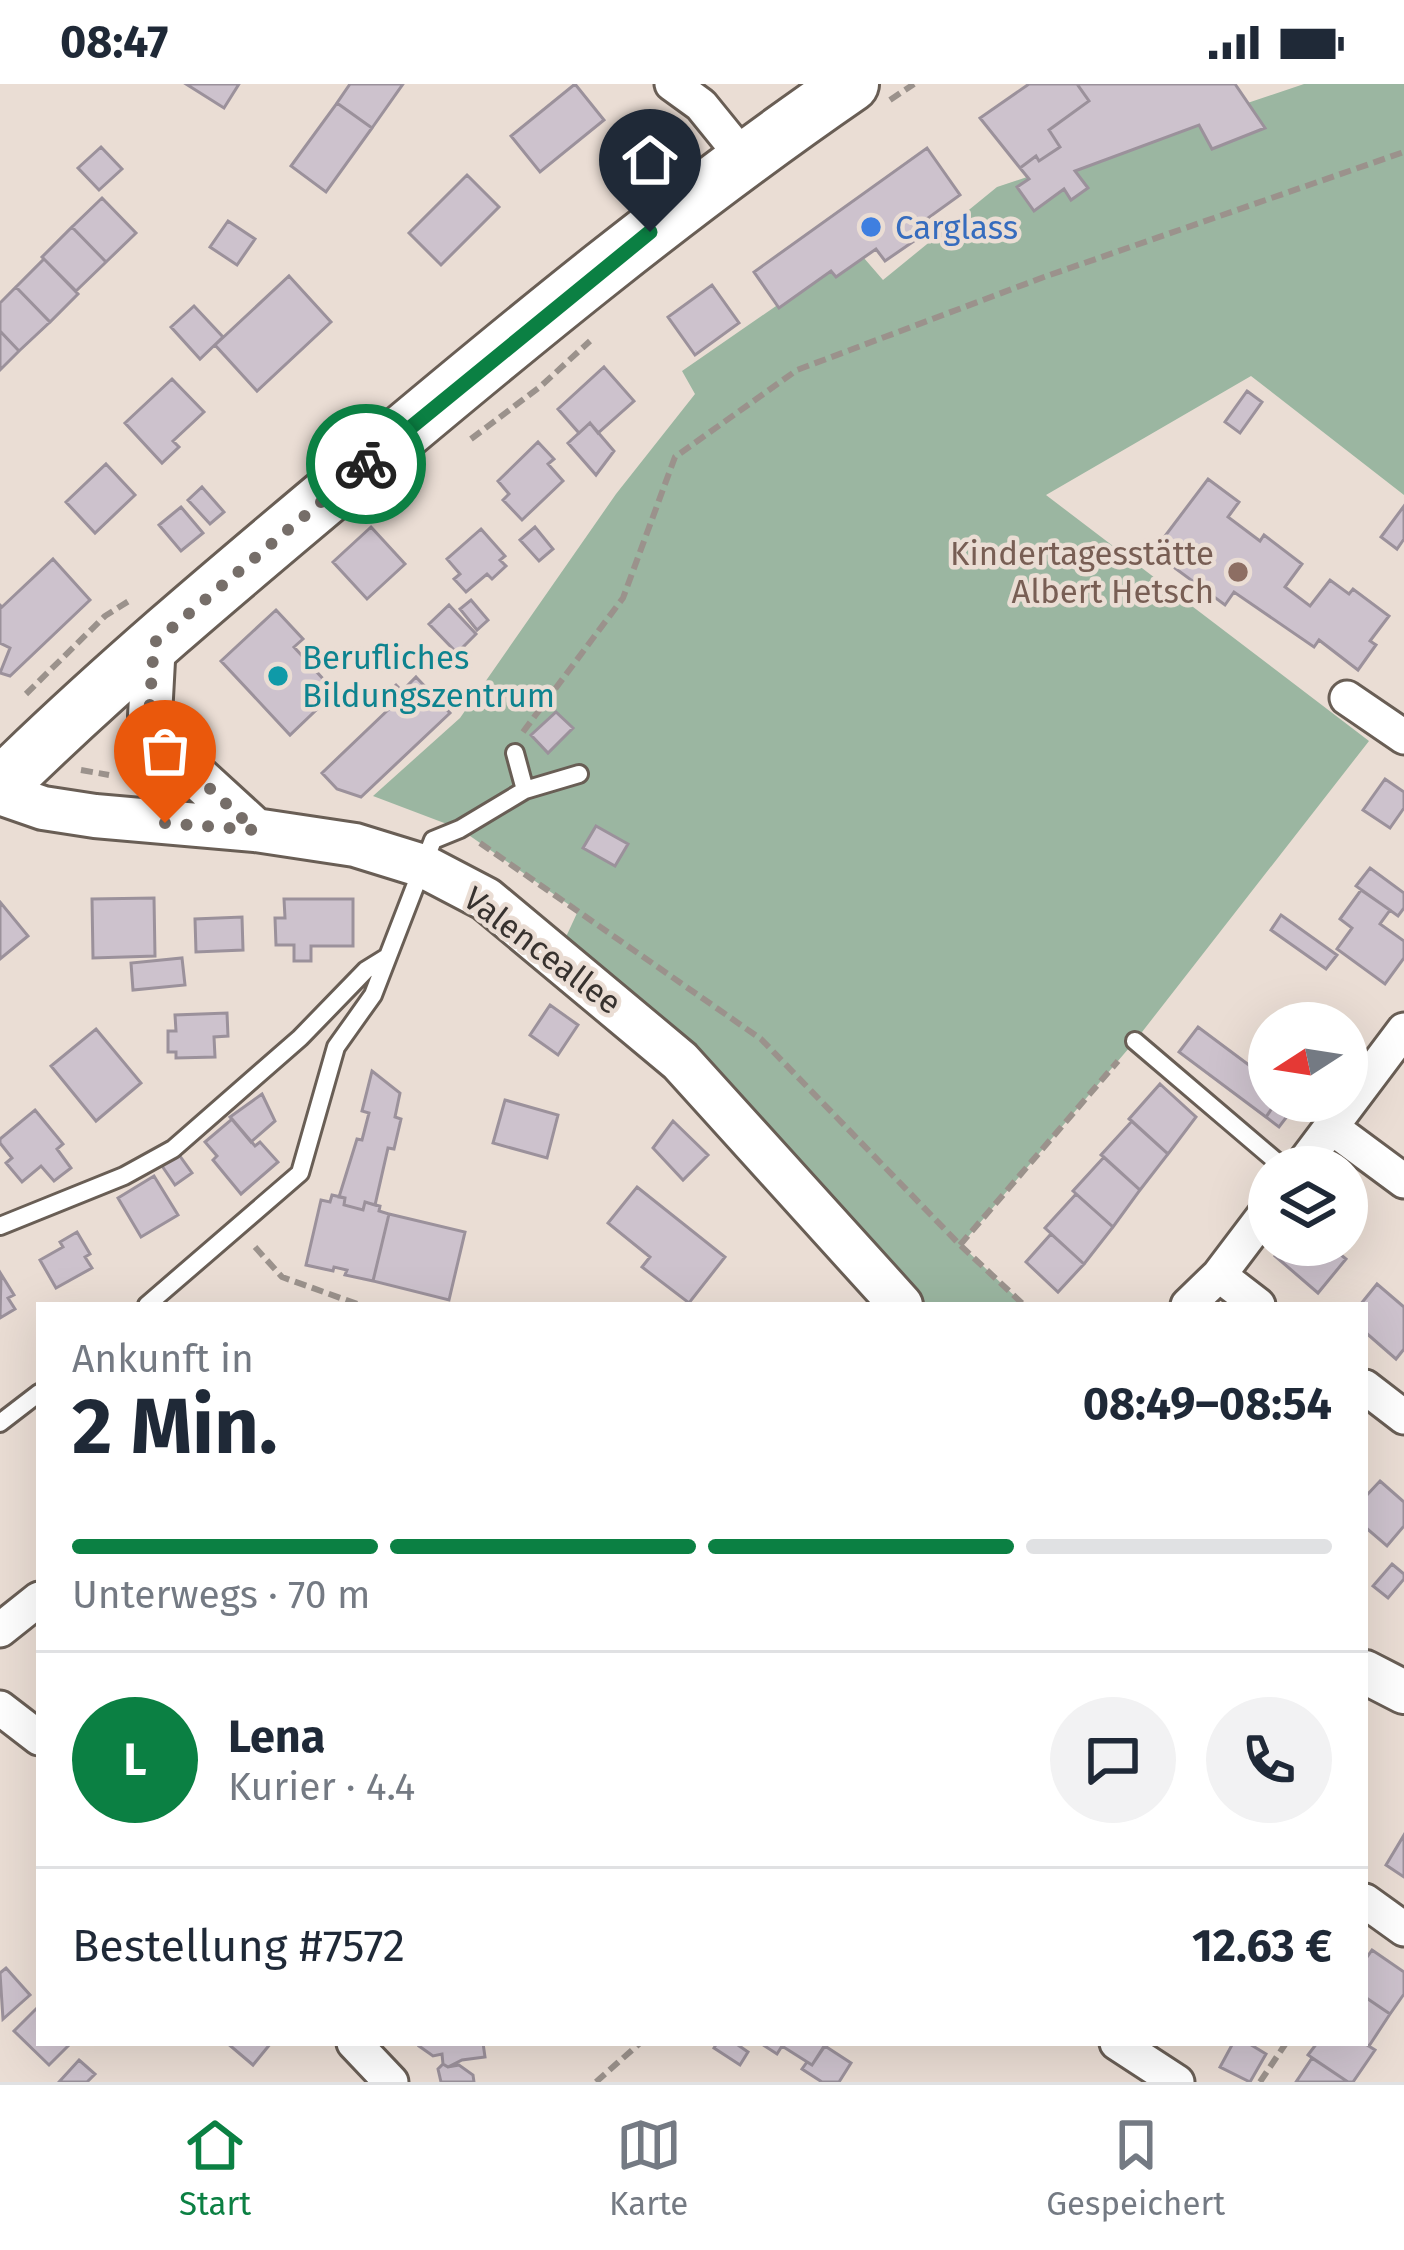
<!DOCTYPE html>
<html lang="de">
<head>
<meta charset="utf-8">
<style>
	:root { --surface:#fff; --page:#f2f2f3; --text:#1f2937; --muted:#747a83; --line:#e0e1e3; --accent:#0b8043 }
	body { margin:0; font-family:"Fira Sans",sans-serif; background:var(--page); color:var(--text); height:100vh; display:flex; flex-direction:column; font-size:45px; white-space:nowrap }
	* { box-sizing:border-box; margin:0 }
	p { font-size:39px; color:var(--muted) }
	.icon { flex:none; width:66px; height:66px; fill:none; stroke:currentColor; stroke-width:2; stroke-linecap:round; stroke-linejoin:round }
	.map { position:relative; flex:1; overflow:hidden }
	.panel { position:absolute; left:36px; top:1218px; width:1332px; height:744px; display:flex; flex-direction:column; background:var(--surface); border-radius:0px; box-shadow:0 12px 48px #0002 }
	.panel>* { flex:none }
	.needle { width:78px; rotate:258deg }
	.controls { position:absolute; left:1248px; top:918px; display:grid; gap:24px }
	.controls a { display:grid; place-items:center; width:120px; height:120px; border-radius:50%; background:var(--surface); box-shadow:0 12px 48px #0002; font-size:60px }
	.pin { position:absolute; display:grid; place-items:center; width:102px; height:102px; color:#fff; margin:-123px -51px; border-radius:50% 50% 50% 0; rotate:-45deg; box-shadow:0 0 12px #0007 }
	.pin .icon { rotate:45deg }
	.courier { position:absolute; display:grid; place-items:center; width:120px; height:120px; margin:-60px; border:9px solid #0b8043; border-radius:50%; background:#fff; color:#222; box-shadow:0 3px 15px #0007 }
	.overview em { font-style:normal; font-weight:700 }
	.overview div { display:flex; flex-direction:column-reverse }
	.overview { display:flex; align-items:center; justify-content:space-between; height:204px; padding:0 36px }
	h1 { font-size:78px; font-weight:700; line-height:90px }
	.bar { display:grid; grid-template-columns:repeat(4,1fr); gap:18px 12px; align-content:center; height:144px; padding:0 36px }
	.bar i { height:15px; border-radius:9px; background:var(--line) }
	.bar .current { background:var(--accent) }
	.bar p { grid-column:span 4 }
	.line { display:flex; align-items:center; gap:30px; padding:0 36px; border-top:3px solid var(--line) }
	.line div { flex:1 }
	.round { display:grid; place-items:center; flex:none; width:126px; height:126px; border-radius:63px; background:var(--page) }
	.status { display:flex; justify-content:space-between; align-items:center; height:84px; padding:0 60px; background:var(--surface); direction:ltr }
	.status svg { height:33px; fill:currentColor }
	.menu { display:flex; justify-content:space-around; align-items:center; height:168px; border-top:3px solid var(--line); background:var(--surface); font-size:33px; color:var(--muted) }
	.menu a { display:grid; justify-items:center; gap:6px }
	.menu .current { color:var(--accent) }
	.map>svg:first-child { display:block }
	.green { fill:#9bb6a1 }
	.building { fill:#cdc2cd; stroke:#9b919b; stroke-width:3 }
	.lines { fill:none; stroke-linecap:round; stroke-linejoin:round }
	.service-casing { stroke:#695e55; stroke-width:22 }
	.minor-casing { stroke:#695e55; stroke-width:39 }
	.tertiary-casing { stroke:#695e55; stroke-width:48 }
	.primary-casing { stroke:#695e55; stroke-width:60 }
	.path { stroke:#9b928c; stroke-width:6; stroke-dasharray:12 6; stroke-linecap:butt }
	.service { stroke:#fff; stroke-width:16 }
	.minor { stroke:#fff; stroke-width:33 }
	.tertiary { stroke:#fff; stroke-width:42 }
	.primary { stroke:#fff; stroke-width:54 }
	.done { stroke:#766e69; stroke-width:12; stroke-dasharray:0 21.6 }
	.route { stroke:#0b8043; stroke-width:15 }
	.shop-dot { fill:#3f7fe0; stroke:#eaddd4; stroke-width:4.5 }
	.education-dot { fill:#8d6e63; stroke:#eaddd4; stroke-width:4.5 }
	.culture-dot { fill:#0f9aa8; stroke:#eaddd4; stroke-width:4.5 }
	.labels { text-anchor:middle; stroke-width:9; stroke-linejoin:round; paint-order:stroke }
	.shop-label { font-size:33px; fill:#366cbe; stroke:#eaddd4; text-anchor:start }
	.education-label { font-size:33px; fill:#785e54; stroke:#eaddd4; text-anchor:end }
	.culture-label { font-size:33px; fill:#0d838f; stroke:#eaddd4; text-anchor:start }
	.street-label { font-size:33px; fill:#37322f; stroke:#eaddd4 }
</style>
</head>
<body>
<div class="status"><b>08:47</b><svg viewBox="0 0 49 12"><path d="M0 12V9h3v3zM5 12V6h3v6zM10 12V3h3v9zM15 12V0h3v12zM26 1h20v11H26zM47 4h2v5h-2z"/></svg></div>
<div class="map">
<svg width="1404" height="1998" viewBox="0 0 1404 1998">
	<rect width="100%" height="100%" fill="#eaddd4"/>
	<path class="green" d="M1304,0H1404V411L1251,292L1046,411L1369,657L1135,957L961,1161L1024,1221H919L565,855L578,827L460,745L373,712L460,634L616,410L695,310L682,287L857,166L883,196L997,103Z"/>
	<path class="building" d="M186,0H239L224,24Z
		M350,0H403L372,44L337,19Z
		M575,0L604,36L540,88L511,52Z
		M1029,0H1077L1089,17L1049,46L1060,63L1039,77L1036,72L1020,84L980,34Z
		M1077,0H1235L1265,44L1212,65L1199,41L1075,87L1088,104L1071,116L1064,105L1034,127L1017,103L1029,95L1020,84L1036,72L1039,77L1060,63L1049,46L1089,17Z
		M337,19L372,44L326,108L291,82Z
		M101,63L122,85L99,106L78,84Z
		M927,64L960,111L921,139L927,148L885,177L876,165L836,193L831,187L779,224L754,188Z
		M467,91L499,123L441,181L409,149Z
		M102,114L136,149L106,178L72,143Z
		M228,137L255,155L237,181L210,163Z
		M72,143L106,178L76,207L42,173Z
		M44,175L78,210L50,238L16,203Z
		M289,192L331,238L257,307L215,261Z
		M712,201L739,239L695,271L668,233Z
		M16,203L50,238L19,267L0,247V219Z
		M194,222L223,253L200,275L171,243Z
		M0,247L19,267L0,286Z
		M604,283L634,317L598,349L590,339L579,349L558,325Z
		M172,295L204,328L173,357L179,363L162,379L125,339Z
		M1247,307L1262,318L1240,349L1225,338Z
		M590,339L614,367L596,391L568,359Z
		M538,358L554,375L548,380L563,397L522,436L503,416L509,410L498,397Z
		M106,380L135,411L95,449L66,418Z
		M1208,395L1239,418L1228,433L1260,457L1264,451L1302,480L1285,503L1310,522L1330,496L1349,510L1353,505L1389,532L1370,557L1376,561L1358,586L1319,556L1314,563L1234,508L1225,521L1153,468Z
		M202,403L224,428L210,440L188,416Z
		M1404,422V455L1397,465L1381,453Z
		M181,423L203,449L181,467L159,441Z
		M371,443L405,480L367,515L333,478Z
		M535,443L553,465L539,477L520,456Z
		M481,445L505,472L500,476L506,482L492,495L487,490L466,508L454,495L460,490L447,475Z
		M53,475L90,516L10,592L0,589L10,564L0,559V521L2,523Z
		M471,516L488,536L477,546L460,525Z
		M449,521L476,550L457,569L429,540Z
		M276,526L303,555L294,563L335,608L290,651L221,577Z
		M416,593L450,629L361,713L337,705L322,689L391,623L382,614L396,601L402,607Z
		M556,628L573,644L548,669L531,651Z
		M1385,695L1404,708V724L1390,744L1363,726Z
		M596,742L628,760L615,782L583,764Z
		M1370,784L1404,809V824L1398,832L1356,802Z
		M1361,806L1390,826L1380,840L1404,857V874L1385,900L1337,865L1352,844L1340,835Z
		M154,814L155,872L93,874L92,815Z
		M284,815H353V862H311V877H294V861H276L275,834H285Z
		M0,818L28,852L0,875Z
		M1281,831L1337,871L1326,885L1271,846Z
		M242,833L243,866L196,868L195,835Z
		M182,874L185,901L133,906L131,879Z
		M550,921L578,941L558,971L530,951Z
		M1312,923L1335,939H1288L1297,926L1306,932Z
		M227,929L228,952L214,953L215,973L176,974V968H168V947H176L175,931Z
		M1198,943L1269,996V1017H1277L1266,1033L1179,968Z
		M96,945L141,999L96,1037L51,982Z
		M372,987L400,1009L395,1033L401,1035L394,1065L388,1064L375,1121L365,1118L363,1126L344,1121L345,1114L339,1113L357,1055L362,1056L369,1029L362,1027Z
		M1160,1000L1196,1033L1168,1070L1129,1035Z
		M262,1010L275,1037L251,1058L230,1033Z
		M505,1016L558,1031L547,1074L493,1059Z
		M1277,1017L1298,1018L1279,1043L1266,1033Z
		M35,1026L63,1060L57,1065L71,1084L54,1097L41,1082L22,1098L6,1079L12,1074L0,1059V1055Z
		M232,1035L255,1062L260,1058L278,1078L241,1110L213,1076L217,1072L205,1058Z
		M673,1037L708,1071L683,1096L653,1064Z
		M1132,1037L1168,1070L1140,1106L1101,1071Z
		M177,1068L192,1089L175,1101L160,1079Z
		M1104,1073L1140,1106L1113,1143L1073,1107Z
		M154,1092L178,1131L141,1153L118,1114Z
		M637,1103L725,1173L689,1219L642,1183L650,1173L608,1139Z
		M1076,1110L1113,1143L1084,1180L1045,1144Z
		M332,1111L345,1114L344,1121L363,1126L365,1118L380,1122L379,1127L389,1130L373,1197L345,1191L347,1186L334,1183L333,1187L306,1181L321,1116L330,1118Z
		M389,1130L465,1148L449,1216L373,1197Z
		M77,1148L90,1170L85,1173L92,1184L56,1204L40,1176L63,1163L60,1158Z
		M1051,1150L1084,1180L1058,1208L1026,1178Z
		M1284,1161H1329L1346,1175L1318,1209L1275,1172Z
		M1,1190L14,1211L8,1214L15,1225L0,1234Z
		M1377,1200L1404,1223V1265L1396,1275L1365,1248V1221H1360Z
		M1380,1397L1404,1418V1442L1387,1462L1365,1443V1413Z
		M1392,1480L1404,1490V1495L1388,1514L1373,1502Z
		M1404,1751V1793L1386,1781Z
		M1372,1866L1404,1888V1910L1390,1930L1365,1913V1876Z
		M6,1884L30,1911L3,1935L0,1889Z
		M1365,1913L1390,1930L1369,1962L1364,1959Z
		M39,1922V1959H71L49,1981L14,1947Z
		M227,1959H271L253,1981Z
		M421,1959H483L485,1973L462,1976L448,1983L443,1980L442,1970L433,1972L419,1962Z
		M717,1959H735L748,1968L740,1981L714,1964Z
		M760,1959H826L812,1981L782,1962L777,1970Z
		M1233,1959H1248L1266,1970L1250,1998L1220,1983Z
		M1317,1959H1364L1375,1966L1353,1998H1348L1308,1971Z
		M825,1962L851,1979L839,1998H822L802,1985L807,1978L812,1981Z
		M1312,1974L1348,1998H1296Z
		M79,1976L95,1990L87,1998H59Z
		M443,1980L448,1983L459,1981L473,1991L474,1998H441L438,1985Z"/>
	<g class="lines">
		<defs>
			<path id="service" d="M525,706L579,690
				M1135,957L1283,1083
				M0,1142L124,1092L173,1065L300,954L366,886L387,873
				M147,1221L300,1089L336,963L373,911L433,756L460,745L525,706L515,669
				M0,1339L39,1309"/>
			<path id="minor" d="M672,0L701,21L744,74
				M1347,614L1404,653
				M1331,1043L1404,1097
				M1301,1083L1404,946
				M1219,1191L1258,1221
				M1188,1221L1219,1191L1269,1125
				M1365,1303L1404,1333
				M0,1546L39,1515
				M0,1624L39,1654
				M1365,1817L1404,1845
				M354,1959L391,1998
				M1117,1959L1177,1998"/>
			<path id="tertiary" d="M154,558L150,632L160,659L255,746
				M0,709L43,724L95,732L255,746L355,761L423,782L486,815L680,977L901,1221
				M1365,1588L1404,1608"/>
			<path id="primary" d="M0,702C115,589 239,486 363,382C521,249 681,117 851,0"/>
		</defs>
		<use href="#service" class="service-casing"/>
		<use href="#minor" class="minor-casing"/>
		<use href="#tertiary" class="tertiary-casing"/>
		<use href="#primary" class="primary-casing"/>
		<path class="path" d="M890,16L914,0
			M471,355L541,302L590,257
			M26,610L105,532L132,515
			M523,648L623,514L675,373L797,286L1044,193L1404,68
			M81,686L109,691
			M480,759L761,955L960,1161L1024,1221
			M960,1161L1118,977
			M255,1163L282,1193L360,1221
			M596,1998L640,1959
			M1260,1998L1286,1959"/>
		<use href="#service" class="service"/>
		<use href="#minor" class="minor"/>
		<use href="#tertiary" class="tertiary"/>
		<use href="#primary" class="primary"/>
	</g>
	<g class="lines">
		<path class="done" d="M165,739L255,746L160,659L149,632L154,559L366,380"/>
		<path class="route" d="M366,380L650,148"/>
	</g>
	<circle class="shop-dot" cx="871" cy="143" r="12"/>
	<circle class="education-dot" cx="1238" cy="488" r="12"/>
	<circle class="culture-dot" cx="278" cy="592" r="12"/>
	<g class="labels">
		<g class="shop-label">
			<text x="895" y="155">Carglass</text>
		</g>
		<g class="education-label">
			<text x="1214" y="481">Kindertagesstätte<tspan x="1214" dy="38">Albert Hetsch</tspan></text>
		</g>
		<g class="culture-label">
			<text x="302" y="585">Berufliches<tspan x="302" dy="38">Bildungszentrum</tspan></text>
		</g>
		<g class="street-label">
			<text transform="translate(543 866) rotate(37)" y="12">Valenceallee</text>
		</g>
	</g>
</svg>
<div class="controls">
<a><svg class="needle" viewBox="-14 -14 28 28"><path d="M0-13l5 13h-10z" fill="#e53935"/><path d="M0 13l5-13h-10z" fill="#747a83"/></svg></a>
<a><svg class="icon" aria-label="layers" viewBox="0 0 24 24"><path d="M12 4l9 5-9 5-9-5zM3 14l9 5 9-5"/></svg></a>
</div>
<div class="pin" style="left:165px;top:739px;background:#ea580c"><svg class="icon" aria-label="bag" viewBox="0 0 24 24"><path d="M5 8h14l-1 12H6zM9 8a3 3 0 0 1 6 0"/></svg></div>
<div class="pin" style="left:650px;top:148px;background:#1f2937"><svg class="icon" aria-label="home" viewBox="0 0 24 24"><path d="M3 11l9-7 9 7M6 9v11h12V9"/></svg></div>
<div class="courier" style="left:366px;top:380px"><svg class="icon" aria-label="bike" viewBox="0 0 24 24"><circle cx="6" cy="16" r="4"/><circle cx="18" cy="16" r="4"/><path d="M6 16l4-8h5l3 8M10 8l3 8H6M13 5h3"/></svg></div>
<section class="panel">
<div class="overview"><div><h1>2 Min.</h1><p>Ankunft in</p></div><em>08:49–08:54</em></div>
<div class="bar"><i class="current"></i><i class="current"></i><i class="current"></i><i></i><p>Unterwegs · 70 m</p></div>
<div class="line" style="height:216px"><b class="round" style="background:var(--accent);color:#fff">L</b><div><b>Lena</b><p>Kurier · 4.4</p></div><a class="round"><svg class="icon" aria-label="chat" viewBox="0 0 24 24"><path d="M4 5h16v11H9l-5 4z"/></svg></a><a class="round"><svg class="icon" aria-label="phone" viewBox="0 0 24 24"><path d="M5 4h4l2 5-3 2q2 4 5 5l2-3 5 2v4C11 20 4 13 5 4z"/></svg></a></div>
<div class="line" style="height:156px"><div>Bestellung #7572</div><b>12.63 €</b></div>
</section>
</div>
<nav class="menu">
<a class="current"><svg class="icon" aria-label="home" viewBox="0 0 24 24"><path d="M3 11l9-7 9 7M6 9v11h12V9"/></svg>Start</a>
<a><svg class="icon" aria-label="map" viewBox="0 0 24 24"><path d="M3 6l6-2 6 2 6-2v14l-6 2-6-2-6 2zM9 4v14M15 6v14"/></svg>Karte</a>
<a><svg class="icon" aria-label="saved" viewBox="0 0 24 24"><path d="M7 4h10v16l-5-4-5 4z"/></svg>Gespeichert</a>
</nav>
</body>
</html>
